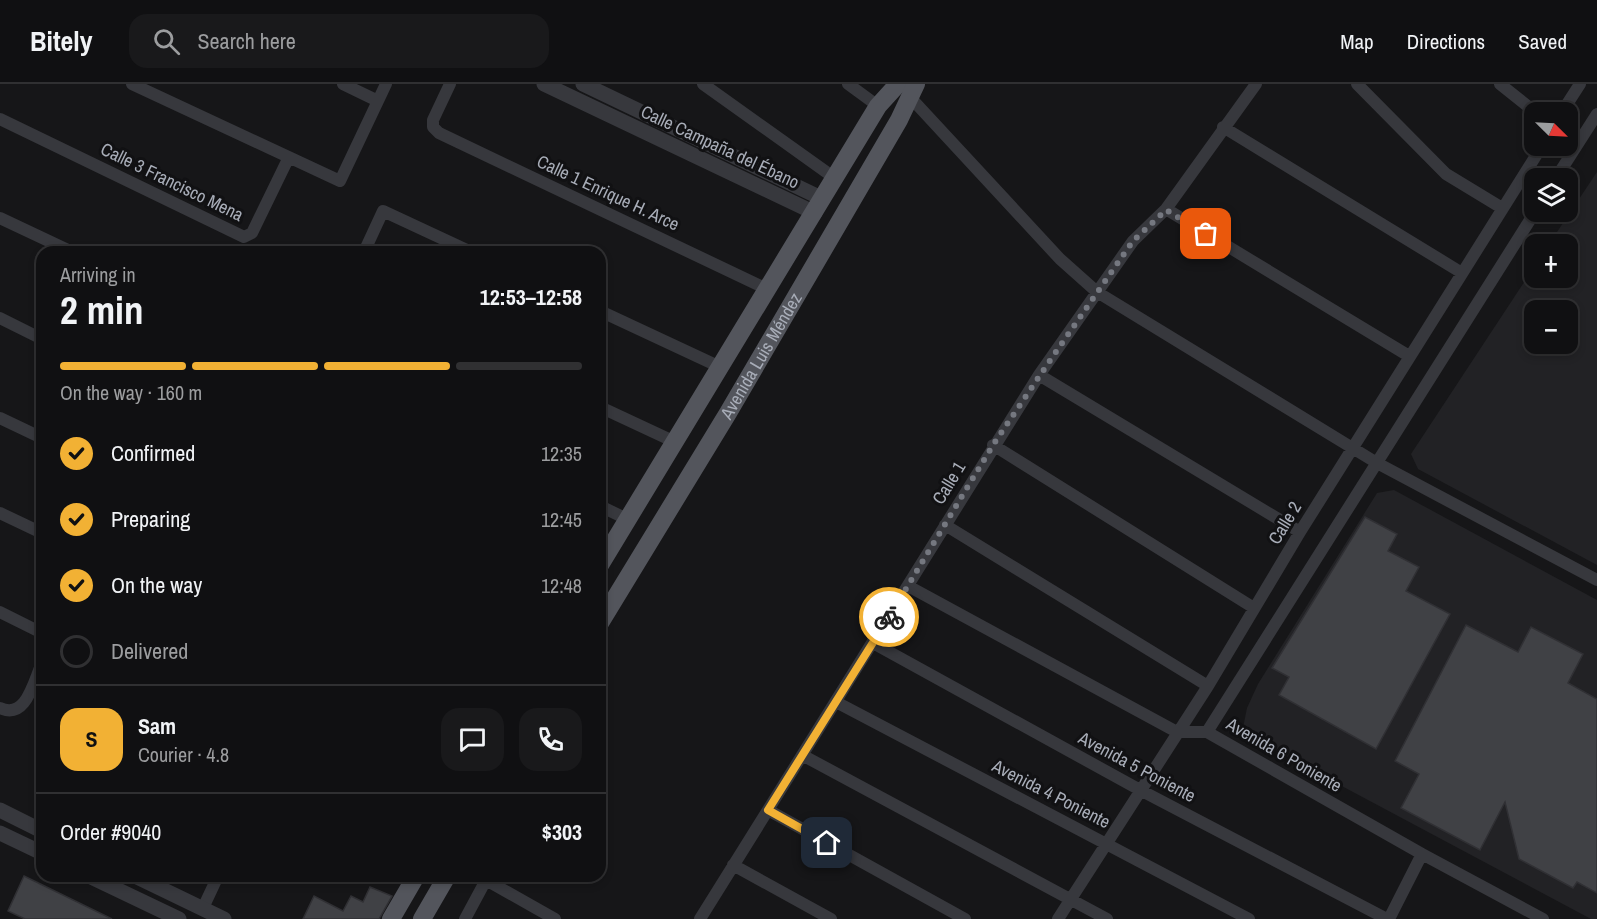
<!DOCTYPE html>
<html lang="en">
<head>
<meta charset="utf-8">
<style>
	:root { --surface:#101012; --page:#19191b; --text:#f1f3f6; --muted:#9c9d9f; --line:#303032; --accent:#f2b134 }
	body { margin:0; font-family:"Archivo Narrow",sans-serif; background:var(--page); color:var(--text); height:100vh; display:flex; flex-direction:column; font-size:22px; white-space:nowrap }
	* { box-sizing:border-box; margin:0 }
	p { font-size:20px; color:var(--muted) }
	.icon { flex:none; width:33px; height:33px; fill:none; stroke:currentColor; stroke-width:2; stroke-linecap:round; stroke-linejoin:round }
	.map { position:relative; flex:1; overflow:hidden }
	.sheet { position:absolute; left:36px; top:162px; width:570px; height:636px; display:flex; flex-direction:column; background:var(--surface); border-radius:18px; box-shadow:0 3px 9px #0003,0 0 0 2px var(--line) }
	.sheet>* { flex:none }
	.needle { width:39px; rotate:114deg }
	.controls { position:absolute; left:1524px; top:18px; display:grid; gap:12px }
	.controls a { display:grid; place-items:center; width:54px; height:54px; border-radius:12px; background:var(--surface); box-shadow:0 3px 9px #0003,0 0 0 2px var(--line); font-size:30px }
	.pin { position:absolute; display:grid; place-items:center; width:51px; height:51px; color:#fff; margin:-26px; border-radius:12px; box-shadow:0 3px 9px #0006 }
	.courier { position:absolute; display:grid; place-items:center; width:60px; height:60px; margin:-30px; border:4px solid #f2b134; border-radius:50%; background:#fff; color:#222; box-shadow:0 2px 8px #0007 }
	.overview em { font-style:normal; font-weight:800 }
	.overview div { display:flex; flex-direction:column-reverse }
	.overview { display:flex; align-items:center; justify-content:space-between; height:102px; padding:0 24px }
	h1 { font-size:39px; font-weight:800; line-height:45px }
	.bar { display:grid; grid-template-columns:repeat(4,1fr); gap:9px 6px; align-content:center; height:72px; padding:0 24px }
	.bar i { height:8px; border-radius:4px; background:var(--line) }
	.bar .on { background:var(--accent) }
	.bar p { grid-column:span 4 }
	.line { display:flex; align-items:center; gap:15px; padding:0 24px; border-top:2px solid var(--line) }
	.line div { flex:1 }
	.round { display:grid; place-items:center; flex:none; width:63px; height:63px; border-radius:18px; background:var(--page) }
	ol { padding:0 24px; list-style:none }
	li { display:flex; align-items:center; gap:18px; height:66px }
	li p { margin-inline-start:auto }
	li .icon { padding:6px; border-radius:50%; background:var(--accent); color:#111; stroke-width:4 }
	li:last-child { color:var(--muted) }
	li i { width:33px; height:33px; border:3px solid var(--line); border-radius:50% }
	header { display:flex; align-items:center; gap:36px; box-sizing:border-box; height:84px; padding:0 30px; background:var(--surface); border-bottom:2px solid var(--line) }
	header strong { font-size:28px }
	nav { display:flex; gap:33px; margin-inline-start:auto; font-size:21px }
	.search { width:420px; height:54px; background:var(--page); display:flex; align-items:center; gap:15px; box-sizing:border-box; padding:0 21px; border-radius:18px; color:var(--muted); font-size:22px }
	.map>svg:first-child { display:block }
	.built { fill:#222225; fill-rule:evenodd }
	.building { fill:#404145; stroke:#303034; stroke-width:1.5 }
	.lines { fill:none; stroke-linecap:round; stroke-linejoin:round }
	.minor { stroke:#37383d; stroke-width:12 }
	.tertiary { stroke:#37383d; stroke-width:15 }
	.primary { stroke:#53555c; stroke-width:18 }
	.done { stroke:#757880; stroke-width:6; stroke-dasharray:0 10.8 }
	.route { stroke:#f2b134; stroke-width:8 }
	.labels { text-anchor:middle; stroke-width:6; stroke-linejoin:round; paint-order:stroke }
	.street-label { font-size:18px; fill:#a8adb8; stroke:#111113 }
</style>
</head>
<body>
<header>
<strong>Bitely</strong>
<div class="search"><svg class="icon" aria-label="search" viewBox="0 0 24 24"><circle cx="10" cy="10" r="6"/><path d="M15 15l6 6"/></svg>Search here</div>
<nav><a>Map</a><a>Directions</a><a>Saved</a></nav>
</header>
<div class="map">
<svg width="1597" height="835" viewBox="0 0 1597 835">
	<rect width="100%" height="100%" fill="#161618"/>
	<path class="built" d="M1597,88V481L1418,385L1411,370L1534,183V194H1568V160H1549ZM1534,226H1568V260H1534Z
		M1394,406L1597,516V835H1591L1368,716L1252,654L1243,644L1247,624L1258,600L1377,409Z"/>
	<path class="building" d="M1365,433L1397,450L1388,467L1419,483L1406,507L1450,530L1376,665L1279,611L1289,593L1272,584Z
		M1466,541L1518,568L1531,543L1583,570L1568,599L1597,615V809L1577,798L1573,804L1519,775L1505,718L1480,766L1401,724L1419,690L1395,677Z
		M24,792L112,835H25L8,827Z
		M370,803L392,812L379,835H303L314,812L343,827L351,812L363,818Z"/>
	<g class="lines">
		<path class="minor" d="M132,0L340,97L386,0
			M343,0L378,17
			M450,0L433,36V43L439,49L769,206
			M703,0L836,95
			M848,0L878,22L881,17
			M1357,0L1446,90L1502,124
			M1500,0L1535,28
			M910,13L1060,175L1097,208L1377,379L1597,496
			M1562,28L1580,0
			M0,35L244,153L252,149L288,75
			M1223,43L1462,189
			M1556,94L1597,30
			M1166,125L1409,272
			M0,134L72,168
			M364,168L383,127L471,168
			M600,227L720,283
			M0,234L42,255
			M1039,291L1300,448
			M600,323L675,358
			M0,334L42,354
			M993,361L1254,524
			M600,422L627,435
			M0,429L42,449
			M945,441L1208,602
			M908,502L1177,648H1207L1422,770L1543,835
			M0,528L42,549
			M873,559L1142,707L1387,835
			M836,618L1249,835
			M0,624C26,636 33,599 42,579
			M1207,648L1535,128
			M802,671L1107,835
			M768,726L965,835
			M733,781L831,835
			M479,792L555,835
			M203,824L218,792
			M465,835L486,796
			M700,835L1039,291L1133,157L1166,125L1256,0
			M1058,835L1208,602L1300,448L1542,62
			M1389,835L1422,770"/>
		<path class="tertiary" d="M544,0L815,129
			M583,0L823,115
			M0,726L42,747
			M0,749L42,769
			M89,792L179,835
			M135,792L224,835"/>
		<g class="primary">
			<path d="M600,481L878,22L898,0"/>
			<path id="s1" d="M600,539L728,329L899,36L916,0"/>
			<path d="M391,835L416,792"/>
			<path d="M422,835L447,792"/>
		</g>
	</g>
	<g class="lines">
		<path class="done" d="M889,533L993,361L1051,275L1133,157L1166,126L1206,150"/>
		<path class="route" d="M827,759L768,726L889,533"/>
	</g>
	<g class="labels">
		<g class="street-label">
			<text transform="translate(720 63) rotate(25)" y="6">Calle Campaña del Ébano</text>
			<text transform="translate(172 98) rotate(26)" y="6">Calle 3 Francisco Mena</text>
			<text transform="translate(608 109) rotate(25)" y="6">Calle 1 Enrique H. Arce</text>
			<text dy="6" stroke="none"><textPath href="#s1" startOffset="312">Avenida Luis Méndez</textPath></text>
			<text transform="translate(949 399) rotate(-59)" y="6">Calle 1</text>
			<text transform="translate(1285 439) rotate(-59)" y="6">Calle 2</text>
			<text transform="translate(1284 671) rotate(30)" y="6">Avenida 6 Poniente</text>
			<text transform="translate(1137 683) rotate(28)" y="6">Avenida 5 Poniente</text>
			<text transform="translate(1051 710) rotate(27)" y="6">Avenida 4 Poniente</text>
		</g>
	</g>
</svg>
<div class="controls">
<a><svg class="needle" viewBox="-14 -14 28 28"><path d="M0-13l5 13h-10z" fill="#e53935"/><path d="M0 13l5-13h-10z" fill="#9c9d9f"/></svg></a>
<a><svg class="icon" aria-label="layers" viewBox="0 0 24 24"><path d="M12 4l9 5-9 5-9-5zM3 14l9 5 9-5"/></svg></a>
<a>+</a>
<a>−</a>
</div>
<div class="pin" style="left:1206px;top:150px;background:#ea580c"><svg class="icon" aria-label="bag" viewBox="0 0 24 24"><path d="M5 8h14l-1 12H6zM9 8a3 3 0 0 1 6 0"/></svg></div>
<div class="pin" style="left:827px;top:759px;background:#1f2937"><svg class="icon" aria-label="home" viewBox="0 0 24 24"><path d="M3 11l9-7 9 7M6 9v11h12V9"/></svg></div>
<div class="courier" style="left:889px;top:533px"><svg class="icon" aria-label="bike" viewBox="0 0 24 24"><circle cx="6" cy="16" r="4"/><circle cx="18" cy="16" r="4"/><path d="M6 16l4-8h5l3 8M10 8l3 8H6M13 5h3"/></svg></div>
<section class="sheet">
<div class="overview"><div><h1>2 min</h1><p>Arriving in</p></div><em>12:53–12:58</em></div>
<div class="bar"><i class="on"></i><i class="on"></i><i class="on"></i><i></i><p>On the way · 160 m</p></div>
<ol>
<li><svg class="icon" aria-label="check" viewBox="0 0 24 24"><path d="M5 12l5 5 9-10"/></svg>Confirmed<p>12:35</p></li>
<li><svg class="icon" aria-label="check" viewBox="0 0 24 24"><path d="M5 12l5 5 9-10"/></svg>Preparing<p>12:45</p></li>
<li><svg class="icon" aria-label="check" viewBox="0 0 24 24"><path d="M5 12l5 5 9-10"/></svg>On the way<p>12:48</p></li>
<li><i></i>Delivered</li>
</ol>
<div class="line" style="height:108px"><b class="round" style="background:var(--accent);color:#111">S</b><div><b>Sam</b><p>Courier · 4.8</p></div><a class="round"><svg class="icon" aria-label="chat" viewBox="0 0 24 24"><path d="M4 5h16v11H9l-5 4z"/></svg></a><a class="round"><svg class="icon" aria-label="phone" viewBox="0 0 24 24"><path d="M5 4h4l2 5-3 2q2 4 5 5l2-3 5 2v4C11 20 4 13 5 4z"/></svg></a></div>
<div class="line" style="height:78px"><div>Order #9040</div><b>$303</b></div>
</section>
</div>
</body>
</html>
